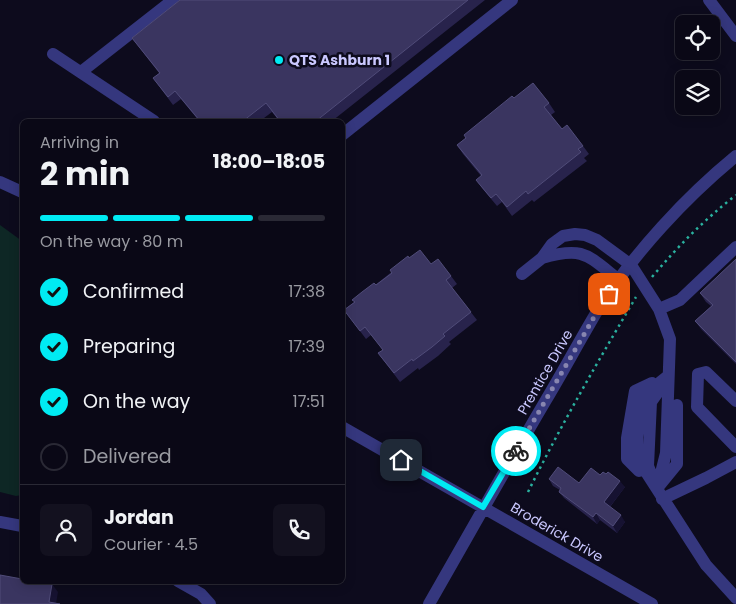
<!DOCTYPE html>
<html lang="en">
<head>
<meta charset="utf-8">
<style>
	:root { --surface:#0a0816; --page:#13111f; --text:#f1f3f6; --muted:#999aa1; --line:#2a2935; --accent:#00ebf3 }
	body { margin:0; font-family:Poppins,sans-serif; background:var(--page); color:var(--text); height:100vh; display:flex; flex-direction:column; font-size:19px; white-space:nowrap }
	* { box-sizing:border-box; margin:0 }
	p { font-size:16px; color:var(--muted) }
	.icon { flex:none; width:28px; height:28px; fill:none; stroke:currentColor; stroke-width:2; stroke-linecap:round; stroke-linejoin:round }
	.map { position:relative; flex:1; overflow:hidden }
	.panel { position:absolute; left:20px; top:119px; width:325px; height:465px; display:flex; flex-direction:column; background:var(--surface); border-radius:8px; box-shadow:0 2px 12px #0003,0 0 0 1px var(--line) }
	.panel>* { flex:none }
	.tools { position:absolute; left:675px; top:15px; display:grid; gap:10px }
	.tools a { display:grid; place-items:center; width:45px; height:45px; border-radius:8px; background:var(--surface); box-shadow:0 2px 12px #0003,0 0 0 1px var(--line); font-size:25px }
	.pin { position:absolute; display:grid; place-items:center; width:42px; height:42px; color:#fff; margin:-21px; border-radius:10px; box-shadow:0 2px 8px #0006 }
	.courier { position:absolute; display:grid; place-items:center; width:50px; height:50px; margin:-25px; border:4px solid #00ebf3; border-radius:50%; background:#fff; color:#222; box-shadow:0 1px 6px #0007 }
	.headline em { font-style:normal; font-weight:700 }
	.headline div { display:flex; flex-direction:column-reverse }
	.headline { display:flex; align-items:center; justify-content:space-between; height:85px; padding:0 20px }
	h1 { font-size:32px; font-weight:700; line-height:38px }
	.bar { display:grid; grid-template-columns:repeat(4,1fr); gap:8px 5px; align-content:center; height:60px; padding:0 20px }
	.bar i { height:6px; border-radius:4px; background:var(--line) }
	.bar .on { background:var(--accent) }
	.bar p { grid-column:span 4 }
	.line { display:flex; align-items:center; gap:12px; padding:0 20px; border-top:1px solid var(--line) }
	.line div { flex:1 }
	.round { display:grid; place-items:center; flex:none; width:52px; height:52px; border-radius:8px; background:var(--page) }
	ol { padding:0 20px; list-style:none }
	li { display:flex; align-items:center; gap:15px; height:55px }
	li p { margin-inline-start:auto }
	li .icon { padding:5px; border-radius:50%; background:var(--accent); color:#111; stroke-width:4 }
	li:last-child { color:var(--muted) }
	li i { width:28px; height:28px; border:2px solid var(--line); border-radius:50% }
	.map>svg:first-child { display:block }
	.green { fill:#0e2725 }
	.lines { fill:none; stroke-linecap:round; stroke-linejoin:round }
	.path { stroke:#2ab19f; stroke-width:2.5; stroke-dasharray:2.5 4; stroke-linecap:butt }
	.minor { stroke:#35377e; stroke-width:12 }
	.wall { fill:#28234c }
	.shaded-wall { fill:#161231 }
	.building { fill:#3a3560; stroke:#504c79 }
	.done { stroke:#8886b0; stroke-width:5; stroke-dasharray:0 9 }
	.route { stroke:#00ebf3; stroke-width:6 }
	.poi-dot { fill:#00ebf3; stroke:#0d0b1d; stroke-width:2 }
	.labels { text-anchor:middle; stroke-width:5; stroke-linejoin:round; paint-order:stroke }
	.poi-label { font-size:14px; font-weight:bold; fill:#cac8ff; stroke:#0d0b1d; text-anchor:start }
	.street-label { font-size:14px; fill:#cac8ff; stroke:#0d0b1d }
</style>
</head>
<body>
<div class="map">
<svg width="736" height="604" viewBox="0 0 736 604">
	<rect width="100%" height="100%" fill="#0d0b1d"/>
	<path class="green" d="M0,225L22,241V495L16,496L0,492Z"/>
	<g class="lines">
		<path class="path" d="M652,277C679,245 703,221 736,195
			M528,492C561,425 598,361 636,297"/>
		<path class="minor" d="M709,0L736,36
			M53,54L154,121
			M81,72L173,0
			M342,135L512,0
			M0,182L22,192
			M542,258C584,246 587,255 619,280
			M522,274L542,258L552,244L563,236L575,234L585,235L597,240L631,265L659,309L670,339L666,453L657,489
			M659,309L680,300L736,247
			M668,376L643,396L637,437V458L706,565L736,598
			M736,401L706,372L698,374L697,407L736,447
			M342,427L652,604
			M639,471L627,459V438L635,391L652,383
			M652,476L648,466L651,402L663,385
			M659,486L677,464V405
			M662,499L706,478L736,462
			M0,522L22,526
			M178,581L201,594L210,604
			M429,604C468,536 506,468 546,400C564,370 581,338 599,308C634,253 686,197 736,156"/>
	</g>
	<path class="wall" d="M180,0H485L332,121H279L272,112L260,121H199L181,99L173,105L153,78L159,73L132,38Z
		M514,98L549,103L555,112L551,115L562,129L583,146L589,154L584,158L587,161L534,202L532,200L512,216L502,202L497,206L482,188L476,180L481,176L463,154L457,145Z
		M409,258L431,264L451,276L457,284L452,288L477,320L449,342L451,344L438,356L419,370L418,368L400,382L378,353L383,350L371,335L366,339L344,310Z
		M736,259V364L701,329L695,321L711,306L706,302L700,293Z
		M600,475L625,487L610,507L625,522L617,533L600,520L597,524L564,498L559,492L560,490L553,486L549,479L579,483Z"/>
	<path class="shaded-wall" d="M620,481L625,487L608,509L604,502Z
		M596,513L600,520L597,524L593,517Z
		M621,515L625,522L617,533L613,526Z
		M52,584L58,592L56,604L49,602Z"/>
	<path class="building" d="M180,0H468L316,121H280L266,103L243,121H200L175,91L168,97L153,78L160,73L132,38Z
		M533,83L549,103L544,107L562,129L567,125L583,146L578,149L581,152L528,194L526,191L507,207L496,194L491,198L476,180L482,175L457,145L466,138L464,135L512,96L514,98Z
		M420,250L431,264L438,259L451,276L446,280L471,312L443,334L445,336L432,347L413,361L412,359L394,373L378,353L383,350L365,327L360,331L344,310L355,302L352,300L362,292L374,283L376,285L392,273L390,270L408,256L409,258Z
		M736,259V362L695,321L713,305L700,293Z
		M558,467L579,483L591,468L600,475L603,472L606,474L608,472L620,481L604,502L621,515L613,526L596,513L593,517L559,492L561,488L549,479Z
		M0,575L22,579V581H37L52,584L49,602L60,604H0Z"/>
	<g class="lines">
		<path class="done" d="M516,451L600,307L609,294"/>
		<path class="route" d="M401,460L483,507L516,451"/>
	</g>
	<circle class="poi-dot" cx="279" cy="60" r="5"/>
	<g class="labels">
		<g class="poi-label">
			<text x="289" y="65">QTS Ashburn 1</text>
		</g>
		<g class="street-label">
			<text transform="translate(545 372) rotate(-60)" y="5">Prentice Drive</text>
			<text transform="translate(557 532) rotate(30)" y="5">Broderick Drive</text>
		</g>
	</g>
</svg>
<div class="tools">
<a><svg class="icon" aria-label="locate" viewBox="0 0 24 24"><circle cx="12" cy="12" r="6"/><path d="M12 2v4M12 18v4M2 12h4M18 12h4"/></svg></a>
<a><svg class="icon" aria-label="layers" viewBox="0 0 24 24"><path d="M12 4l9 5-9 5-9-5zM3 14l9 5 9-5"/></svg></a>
</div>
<div class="pin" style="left:609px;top:294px;background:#ea580c"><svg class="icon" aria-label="bag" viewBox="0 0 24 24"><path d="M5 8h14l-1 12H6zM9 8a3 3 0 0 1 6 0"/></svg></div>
<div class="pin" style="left:401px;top:460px;background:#1f2937"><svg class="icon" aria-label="home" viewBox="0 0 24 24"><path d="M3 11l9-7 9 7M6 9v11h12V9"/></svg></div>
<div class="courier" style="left:516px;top:451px"><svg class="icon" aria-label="bike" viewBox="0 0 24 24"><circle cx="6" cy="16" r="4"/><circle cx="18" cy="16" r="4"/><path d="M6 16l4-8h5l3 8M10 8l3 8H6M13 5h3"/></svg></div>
<section class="panel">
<div class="headline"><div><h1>2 min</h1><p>Arriving in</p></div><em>18:00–18:05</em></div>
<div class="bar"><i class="on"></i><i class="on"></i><i class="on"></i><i></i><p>On the way · 80 m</p></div>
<ol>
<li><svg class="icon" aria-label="check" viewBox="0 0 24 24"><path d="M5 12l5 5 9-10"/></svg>Confirmed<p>17:38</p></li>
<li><svg class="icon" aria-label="check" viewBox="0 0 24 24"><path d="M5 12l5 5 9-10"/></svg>Preparing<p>17:39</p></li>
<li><svg class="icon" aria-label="check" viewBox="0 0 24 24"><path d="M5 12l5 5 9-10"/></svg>On the way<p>17:51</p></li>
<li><i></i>Delivered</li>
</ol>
<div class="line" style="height:90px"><a class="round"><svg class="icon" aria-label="person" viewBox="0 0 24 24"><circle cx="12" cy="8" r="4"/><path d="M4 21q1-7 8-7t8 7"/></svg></a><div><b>Jordan</b><p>Courier · 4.5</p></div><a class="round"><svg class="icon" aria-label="phone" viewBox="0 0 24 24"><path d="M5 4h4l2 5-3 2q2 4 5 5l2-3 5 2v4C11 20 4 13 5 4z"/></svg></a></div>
</section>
</div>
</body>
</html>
